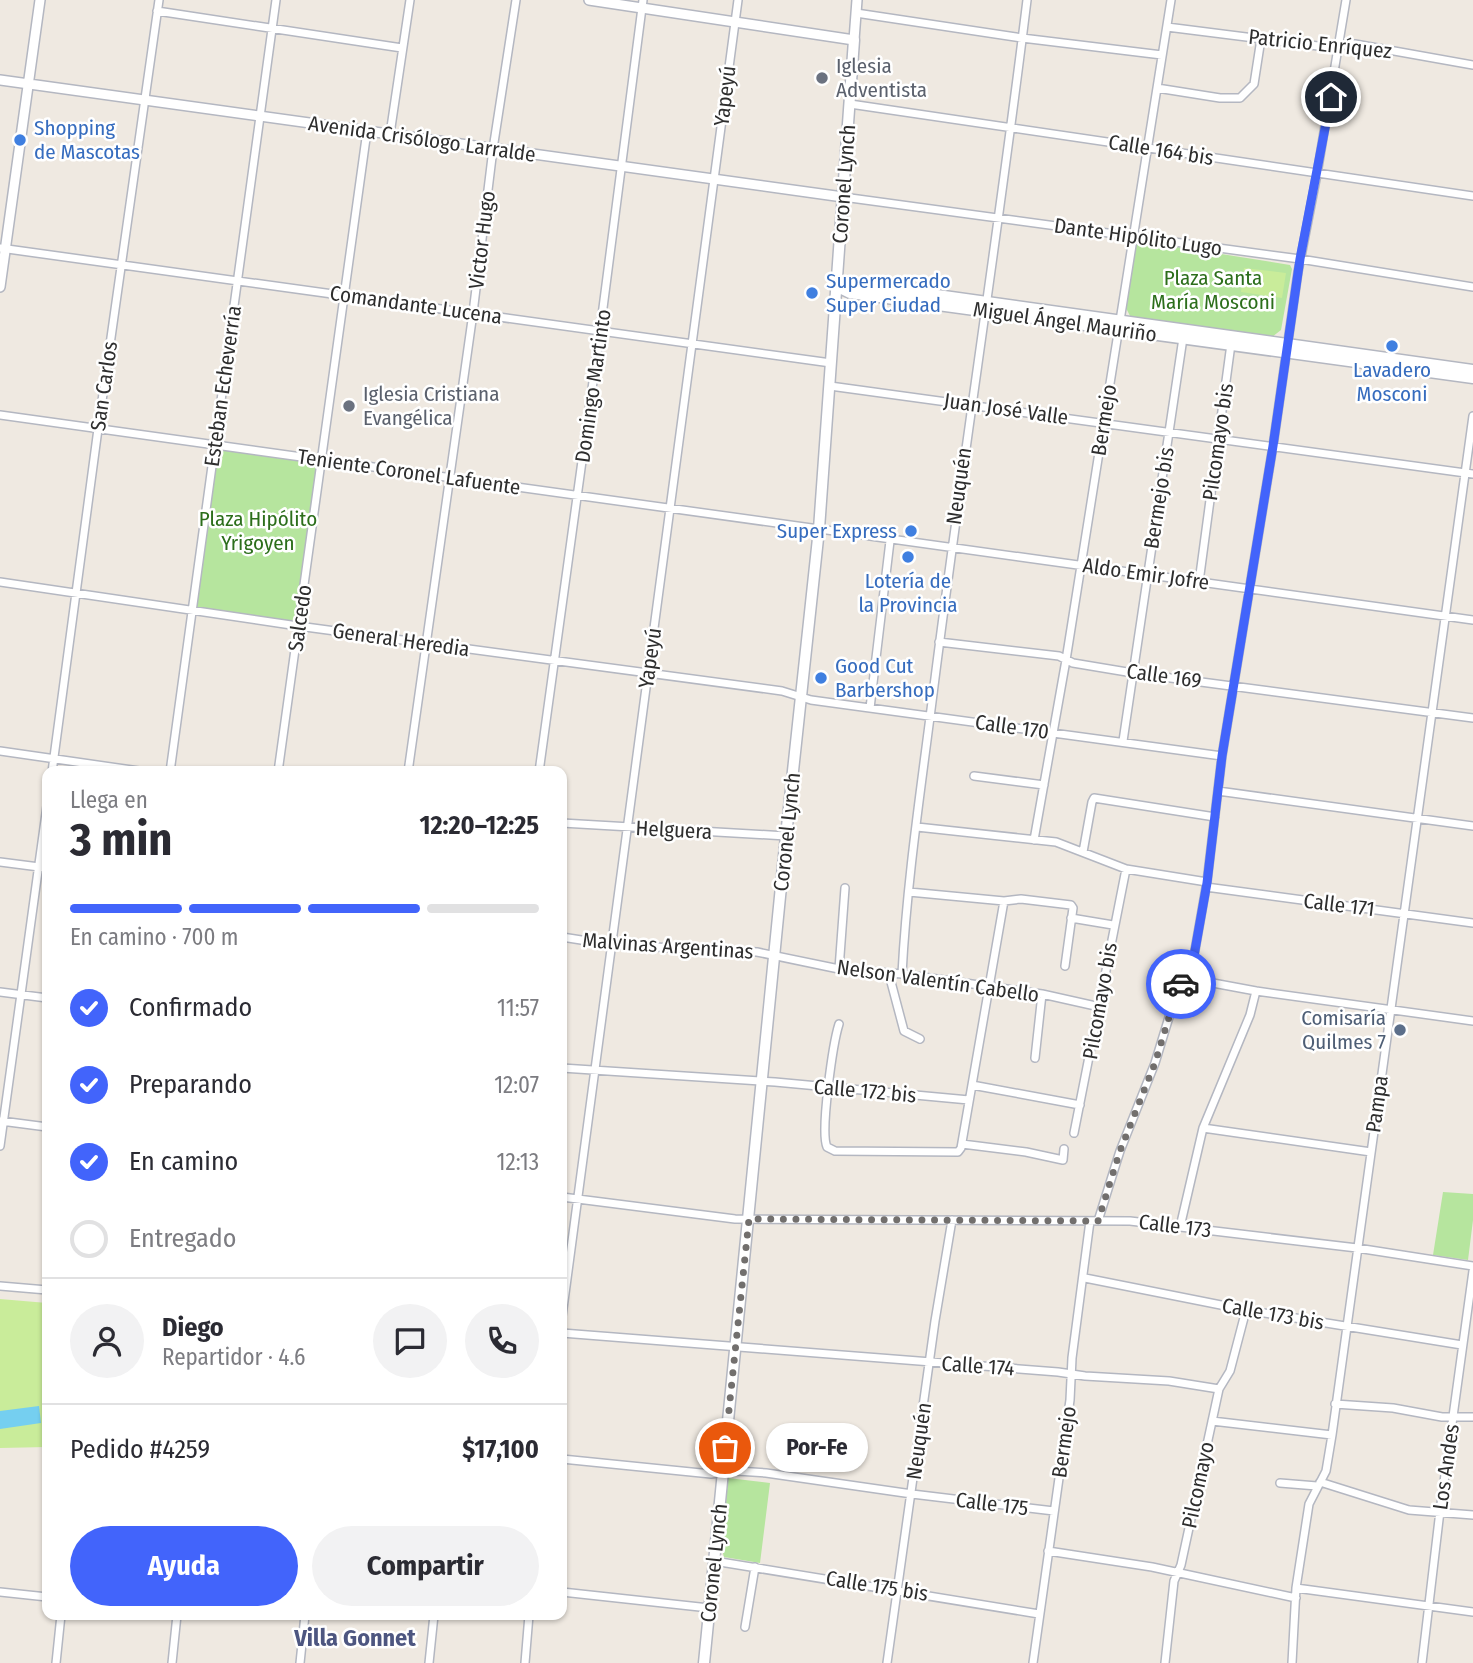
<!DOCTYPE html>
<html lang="es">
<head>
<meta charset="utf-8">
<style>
	:root { --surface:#fff; --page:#f2f2f3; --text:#2b2b33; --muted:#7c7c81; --line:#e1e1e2; --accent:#4264fb }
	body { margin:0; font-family:"Fira Sans Condensed",sans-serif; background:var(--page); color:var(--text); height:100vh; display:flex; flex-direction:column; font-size:26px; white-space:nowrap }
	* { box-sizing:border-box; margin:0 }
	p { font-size:23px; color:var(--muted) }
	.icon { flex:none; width:38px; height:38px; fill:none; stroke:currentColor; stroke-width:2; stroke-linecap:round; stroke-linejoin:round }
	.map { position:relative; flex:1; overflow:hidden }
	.side { position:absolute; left:42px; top:766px; width:525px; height:854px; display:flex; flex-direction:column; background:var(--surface); border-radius:14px; box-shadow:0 2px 5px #0004 }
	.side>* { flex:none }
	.pin { position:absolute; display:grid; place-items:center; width:60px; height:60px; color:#fff; margin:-30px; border:4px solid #fff; border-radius:50%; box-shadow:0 2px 7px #0007 }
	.courier { position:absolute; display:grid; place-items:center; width:70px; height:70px; margin:-35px; border:5px solid #4264fb; border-radius:50%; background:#fff; color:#222; box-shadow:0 2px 9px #0007 }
	.bubble { position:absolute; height:49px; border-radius:24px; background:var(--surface); box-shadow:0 2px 5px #0004; font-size:23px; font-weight:700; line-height:49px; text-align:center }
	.summary em { font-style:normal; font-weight:700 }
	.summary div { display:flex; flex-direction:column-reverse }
	.summary { display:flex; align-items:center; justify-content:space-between; height:119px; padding:0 28px }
	h1 { font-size:46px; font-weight:700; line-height:52px }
	.bar { display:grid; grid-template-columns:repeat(4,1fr); gap:10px 7px; align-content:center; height:84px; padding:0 28px }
	.bar i { height:9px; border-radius:5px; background:var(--line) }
	.bar .active { background:var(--accent) }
	.bar p { grid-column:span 4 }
	.line { display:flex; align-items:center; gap:18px; padding:0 28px; border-top:2px solid var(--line) }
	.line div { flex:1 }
	.round { display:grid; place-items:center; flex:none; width:74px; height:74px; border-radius:37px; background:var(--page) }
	ol { padding:0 28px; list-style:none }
	li { display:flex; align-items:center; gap:21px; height:77px }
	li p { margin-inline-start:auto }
	li .icon { padding:7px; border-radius:50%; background:var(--accent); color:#fff; stroke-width:4 }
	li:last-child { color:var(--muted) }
	li i { width:38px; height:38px; border:4px solid var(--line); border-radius:50% }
	.cta { display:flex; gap:14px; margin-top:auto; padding:14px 28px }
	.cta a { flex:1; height:80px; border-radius:42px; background:var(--accent); color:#fff; font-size:28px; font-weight:700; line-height:80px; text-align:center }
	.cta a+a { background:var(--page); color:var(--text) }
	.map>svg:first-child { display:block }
	.green { fill:#b6e59e }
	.pitch { fill:#c9ec9a }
	.water { fill:#75cff0 }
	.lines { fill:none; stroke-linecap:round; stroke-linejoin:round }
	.minor-casing { stroke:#b4b7c1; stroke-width:10 }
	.tertiary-casing { stroke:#b4b7c1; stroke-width:12 }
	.secondary-casing { stroke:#b4b7c1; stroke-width:13 }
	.minor { stroke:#fff; stroke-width:7 }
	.tertiary { stroke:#fff; stroke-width:9 }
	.secondary { stroke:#fff; stroke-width:10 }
	.done { stroke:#726f6d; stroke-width:7; stroke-dasharray:0 12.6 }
	.route { stroke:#4264fb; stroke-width:9 }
	.worship-dot { fill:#6b7280; stroke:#fff; stroke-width:2.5 }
	.shop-dot { fill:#3f7fe0; stroke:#fff; stroke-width:2.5 }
	.service-dot { fill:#5c6f8a; stroke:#fff; stroke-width:2.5 }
	.labels { text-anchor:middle; stroke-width:5; stroke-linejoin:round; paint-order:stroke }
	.street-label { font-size:21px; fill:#2e2e2e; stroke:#fff }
	.worship-label { font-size:21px; fill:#5b616d; stroke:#fff; text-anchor:start }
	.shop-label { font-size:21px; fill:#366cbe; stroke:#fff; text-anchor:start }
	.park-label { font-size:21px; fill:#2c6e1b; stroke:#fff }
	.service-label { font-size:21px; fill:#4e5e75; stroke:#fff; text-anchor:end }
	.quarter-label { font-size:24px; font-weight:bold; fill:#4d5680; stroke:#fff }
</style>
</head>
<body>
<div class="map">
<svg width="1473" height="1663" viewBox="0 0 1473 1663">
	<rect width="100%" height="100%" fill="#efe9e1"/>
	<path class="green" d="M1140,241L1290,265L1292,269L1281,330L1272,337L1130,316L1126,308L1135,245Z
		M215,445L322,461L298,626L192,610Z
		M1443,1192L1473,1194V1220L1468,1260L1433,1255Z
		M728,1478L770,1483L760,1563L724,1557L722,1550Z"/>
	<path class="pitch" d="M1244,268L1286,273L1282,298L1241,292Z
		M0,1299L47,1303V1447L0,1448Z"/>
	<path class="water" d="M39,1406L41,1423L0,1429V1411Z"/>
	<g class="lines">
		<defs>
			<path id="minor" d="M157,11L402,48
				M856,13L1022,38L1162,55
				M1167,27L1326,47L1355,44L1473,65
				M1157,88L1220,98H1240L1254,84L1261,39
				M850,104L1473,196
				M390,134L410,0
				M843,197L1300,259L1473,287
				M0,248L831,363
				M830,386L1473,474
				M0,415L1473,620
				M0,582L298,626L782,691L811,700L1222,756
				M1199,582L1231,344
				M939,642L1059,656L1073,663L1133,673L1473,718
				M870,708L890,541
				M1123,741L1183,338
				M0,751L146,772
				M52,772L98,429L159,0
				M170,772L276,0
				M278,772L367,131
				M408,772L473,313L493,149L516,0
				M539,772L600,331L643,0
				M974,776L1044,785
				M1218,791L1473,826
				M562,823L786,836
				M917,827L1056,842L1126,869L1207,882
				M1034,840L1066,660L1171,0
				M1083,852L1092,802L1094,798L1215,817
				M0,862L47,868
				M1206,887L1473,923
				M909,892L1004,901L1021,899L1071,905L1073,908L1065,966
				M1071,918L1113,925
				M562,937L613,945L757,952L839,969L902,974L1042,994L1100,1007
				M839,969L845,888
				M891,974V982L904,1031L920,1039
				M902,974C907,878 922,782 934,686C963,457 999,229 1027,0
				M1186,978L1256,991L1473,1021
				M0,992L47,998
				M839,1024C833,1043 820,1132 827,1147L835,1151L958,1152L961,1148L1004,901
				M1035,1058L1042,994
				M562,1068L775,1082L969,1100
				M972,1085L1080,1105
				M1,1121L47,1127
				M1203,1128L1371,1152
				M1074,1133L1126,869
				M962,1144L1026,1152L1063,1160L1064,1149
				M0,1146L47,806
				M562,1197L735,1219L1130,1221L1357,1248L1473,1266
				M1098,1221L1120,1151L1155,1063L1177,991L1192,967L1207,882L1222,756L1273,446L1298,272L1317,174L1346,0
				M1180,1227L1203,1128L1250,1015L1256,991
				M1085,1278L1246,1310L1462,1345
				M0,1286L47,1290
				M562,1316L738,0
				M562,1333L1058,1372L1085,1376L1169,1381L1219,1389
				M1335,1404L1393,1408L1442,1417H1473
				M1212,1421L1332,1435
				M562,1459L711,1474L737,1471L766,1473L912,1494L1054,1511
				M1320,1482L1409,1510L1473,1515
				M1280,1483L1317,1486
				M1048,1551L1152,1567L1296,1598
				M714,1561L1039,1614
				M1296,1588L1473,1612
				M0,1592L47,1597
				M562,1592L709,1608
				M745,1627L755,1567
				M56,1663L61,1615
				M172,1663L177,1615
				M300,1663L305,1615
				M429,1663L434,1615
				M525,1663L529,1615
				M887,1663L935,1321L952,1220
				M1033,1663L1070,1400L1072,1358L1090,1221
				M1165,1663L1174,1581L1181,1565L1219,1389L1230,1371L1246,1310
				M1292,1663L1296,1588L1309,1504L1326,1471L1332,1435L1473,416
				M1422,1663L1440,1511L1473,1271"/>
			<path id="tertiary" d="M589,0L854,40L857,0
				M0,80L843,197
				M0,287L40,0"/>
			<path id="secondary" d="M837,285L851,283L1473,370
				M836,286L850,293L1473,378
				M704,1663L786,836L819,529L854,40"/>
		</defs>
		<use href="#minor" class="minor-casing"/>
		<use href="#tertiary" class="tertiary-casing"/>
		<use href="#secondary" class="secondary-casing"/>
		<use href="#minor" class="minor"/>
		<use href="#tertiary" class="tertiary"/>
		<use href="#secondary" class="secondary"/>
	</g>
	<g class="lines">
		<path class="done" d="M725,1448L749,1219L1098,1221L1120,1151L1155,1063L1177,991L1181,984"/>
		<path class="route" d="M1181,984L1192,967L1207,883L1222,756L1273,446L1300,259L1331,97"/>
	</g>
	<g class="worship-dot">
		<circle cx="822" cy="78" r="7"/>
		<circle cx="349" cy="406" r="7"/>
	</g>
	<g class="shop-dot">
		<circle cx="20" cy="140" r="7"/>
		<circle cx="812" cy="293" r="7"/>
		<circle cx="1392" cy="346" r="7"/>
		<circle cx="911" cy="531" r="7"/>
		<circle cx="908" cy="557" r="7"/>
		<circle cx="821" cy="678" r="7"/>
	</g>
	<circle class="service-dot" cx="1400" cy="1030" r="7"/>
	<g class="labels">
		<g class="street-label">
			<text transform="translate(1320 44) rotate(6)" y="7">Patricio Enríquez</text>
			<text transform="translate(725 96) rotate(-83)" y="7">Yapeyú</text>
			<text transform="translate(422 139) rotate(8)" y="7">Avenida Crisólogo Larralde</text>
			<text transform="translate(1161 150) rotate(9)" y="7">Calle 164 bis</text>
			<text transform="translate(844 184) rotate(-86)" y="7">Coronel Lynch</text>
			<text transform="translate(1138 237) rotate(8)" y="7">Dante Hipólito Lugo</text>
			<text transform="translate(482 240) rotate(-83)" y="7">Victor Hugo</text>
			<text transform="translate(416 305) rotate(8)" y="7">Comandante Lucena</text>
			<text transform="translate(1065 322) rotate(8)" y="7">Miguel Ángel Mauriño</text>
			<text transform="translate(104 386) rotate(-82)" y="7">San Carlos</text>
			<text transform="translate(223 386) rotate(-82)" y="7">Esteban Echeverría</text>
			<text transform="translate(593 386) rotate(-82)" y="7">Domingo Martinto</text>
			<text transform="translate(1006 409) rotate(8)" y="7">Juan José Valle</text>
			<text transform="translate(1104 420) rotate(-81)" y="7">Bermejo</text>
			<text transform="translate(1218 442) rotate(-82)" y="7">Pilcomayo bis</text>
			<text transform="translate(409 472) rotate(8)" y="7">Teniente Coronel Lafuente</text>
			<text transform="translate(959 486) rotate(-82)" y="7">Neuquén</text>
			<text transform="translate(1159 498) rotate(-81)" y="7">Bermejo bis</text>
			<text transform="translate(1146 574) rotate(8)" y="7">Aldo Emir Jofre</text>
			<text transform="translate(300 618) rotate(-82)" y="7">Salcedo</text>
			<text transform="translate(401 640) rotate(8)" y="7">General Heredia</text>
			<text transform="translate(650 658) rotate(-82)" y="7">Yapeyú</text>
			<text transform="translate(1164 676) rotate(8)" y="7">Calle 169</text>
			<text transform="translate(1012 727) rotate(8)" y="7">Calle 170</text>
			<text transform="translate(674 830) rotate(3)" y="7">Helguera</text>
			<text transform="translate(787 832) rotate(-84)" y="7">Coronel Lynch</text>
			<text transform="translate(1339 905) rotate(7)" y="7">Calle 171</text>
			<text transform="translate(668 946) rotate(4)" y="7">Malvinas Argentinas</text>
			<text transform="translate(938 981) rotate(8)" y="7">Nelson Valentín Cabello</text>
			<text transform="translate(1100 1001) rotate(-80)" y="7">Pilcomayo bis</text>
			<text transform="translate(865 1091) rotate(5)" y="7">Calle 172 bis</text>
			<text transform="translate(1377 1104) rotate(-82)" y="7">Pampa</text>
			<text transform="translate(1175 1226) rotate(7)" y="7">Calle 173</text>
			<text transform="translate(1273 1314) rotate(10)" y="7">Calle 173 bis</text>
			<text transform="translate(978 1366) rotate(4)" y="7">Calle 174</text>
			<text transform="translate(919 1441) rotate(-82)" y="7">Neuquén</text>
			<text transform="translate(1064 1442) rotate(-82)" y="7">Bermejo</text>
			<text transform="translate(1446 1467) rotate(-82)" y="7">Los Andes</text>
			<text transform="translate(1198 1485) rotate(-78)" y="7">Pilcomayo</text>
			<text transform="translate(992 1504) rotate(7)" y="7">Calle 175</text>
			<text transform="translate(714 1563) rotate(-84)" y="7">Coronel Lynch</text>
			<text transform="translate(877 1586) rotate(9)" y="7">Calle 175 bis</text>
		</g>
		<g class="worship-label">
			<text x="836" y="73">Iglesia<tspan x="836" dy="24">Adventista</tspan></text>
			<text x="363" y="401">Iglesia Cristiana<tspan x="363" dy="24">Evangélica</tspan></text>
		</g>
		<g class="shop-label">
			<text x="34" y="135">Shopping<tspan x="34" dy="24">de Mascotas</tspan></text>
			<text x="826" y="288">Supermercado<tspan x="826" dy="24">Super Ciudad</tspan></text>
			<text x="1392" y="377" text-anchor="middle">Lavadero<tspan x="1392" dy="24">Mosconi</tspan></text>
			<text x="897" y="538" text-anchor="end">Super Express</text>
			<text x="908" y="588" text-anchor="middle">Lotería de<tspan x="908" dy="24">la Provincia</tspan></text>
			<text x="835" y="673">Good Cut<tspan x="835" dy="24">Barbershop</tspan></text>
		</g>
		<g class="park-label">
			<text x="1213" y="285">Plaza Santa<tspan x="1213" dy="24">María Mosconi</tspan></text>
			<text x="258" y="526">Plaza Hipólito<tspan x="258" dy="24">Yrigoyen</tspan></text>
		</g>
		<g class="service-label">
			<text x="1386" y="1025">Comisaría<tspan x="1386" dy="24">Quilmes 7</tspan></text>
		</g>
		<g class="quarter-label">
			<text x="355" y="1646">Villa Gonnet</text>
		</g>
	</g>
</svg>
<div class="pin" style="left:725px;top:1448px;background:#ea580c"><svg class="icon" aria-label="bag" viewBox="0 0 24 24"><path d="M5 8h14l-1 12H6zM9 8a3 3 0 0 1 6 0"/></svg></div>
<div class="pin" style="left:1331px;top:97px;background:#1f2937"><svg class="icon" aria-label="home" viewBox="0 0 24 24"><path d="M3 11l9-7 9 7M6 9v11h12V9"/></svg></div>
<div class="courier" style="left:1181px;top:984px"><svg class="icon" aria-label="car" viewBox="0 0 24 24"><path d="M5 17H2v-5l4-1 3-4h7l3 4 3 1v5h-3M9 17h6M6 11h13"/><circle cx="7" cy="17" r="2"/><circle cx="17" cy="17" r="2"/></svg></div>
<div class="bubble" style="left:766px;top:1423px;width:102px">Por-Fe</div>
<section class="side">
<div class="summary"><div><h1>3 min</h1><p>Llega en</p></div><em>12:20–12:25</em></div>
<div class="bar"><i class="active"></i><i class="active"></i><i class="active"></i><i></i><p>En camino · 700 m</p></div>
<ol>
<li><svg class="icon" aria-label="check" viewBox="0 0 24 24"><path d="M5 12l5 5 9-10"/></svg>Confirmado<p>11:57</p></li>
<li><svg class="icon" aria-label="check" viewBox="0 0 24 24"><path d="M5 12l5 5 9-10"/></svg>Preparando<p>12:07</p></li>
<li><svg class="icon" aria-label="check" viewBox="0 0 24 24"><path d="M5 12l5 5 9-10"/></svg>En camino<p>12:13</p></li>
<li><i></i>Entregado</li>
</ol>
<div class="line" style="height:126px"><a class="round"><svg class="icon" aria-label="person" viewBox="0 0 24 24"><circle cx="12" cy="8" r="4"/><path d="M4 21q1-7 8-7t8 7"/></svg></a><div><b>Diego</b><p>Repartidor · 4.6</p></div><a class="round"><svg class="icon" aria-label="chat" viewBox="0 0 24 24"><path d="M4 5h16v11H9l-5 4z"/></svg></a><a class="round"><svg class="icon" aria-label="phone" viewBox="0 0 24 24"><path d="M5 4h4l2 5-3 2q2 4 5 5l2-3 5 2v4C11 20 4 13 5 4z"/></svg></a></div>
<div class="line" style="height:91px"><div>Pedido #4259</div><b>$17,100</b></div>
<div class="cta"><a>Ayuda</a><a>Compartir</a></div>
</section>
</div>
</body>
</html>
